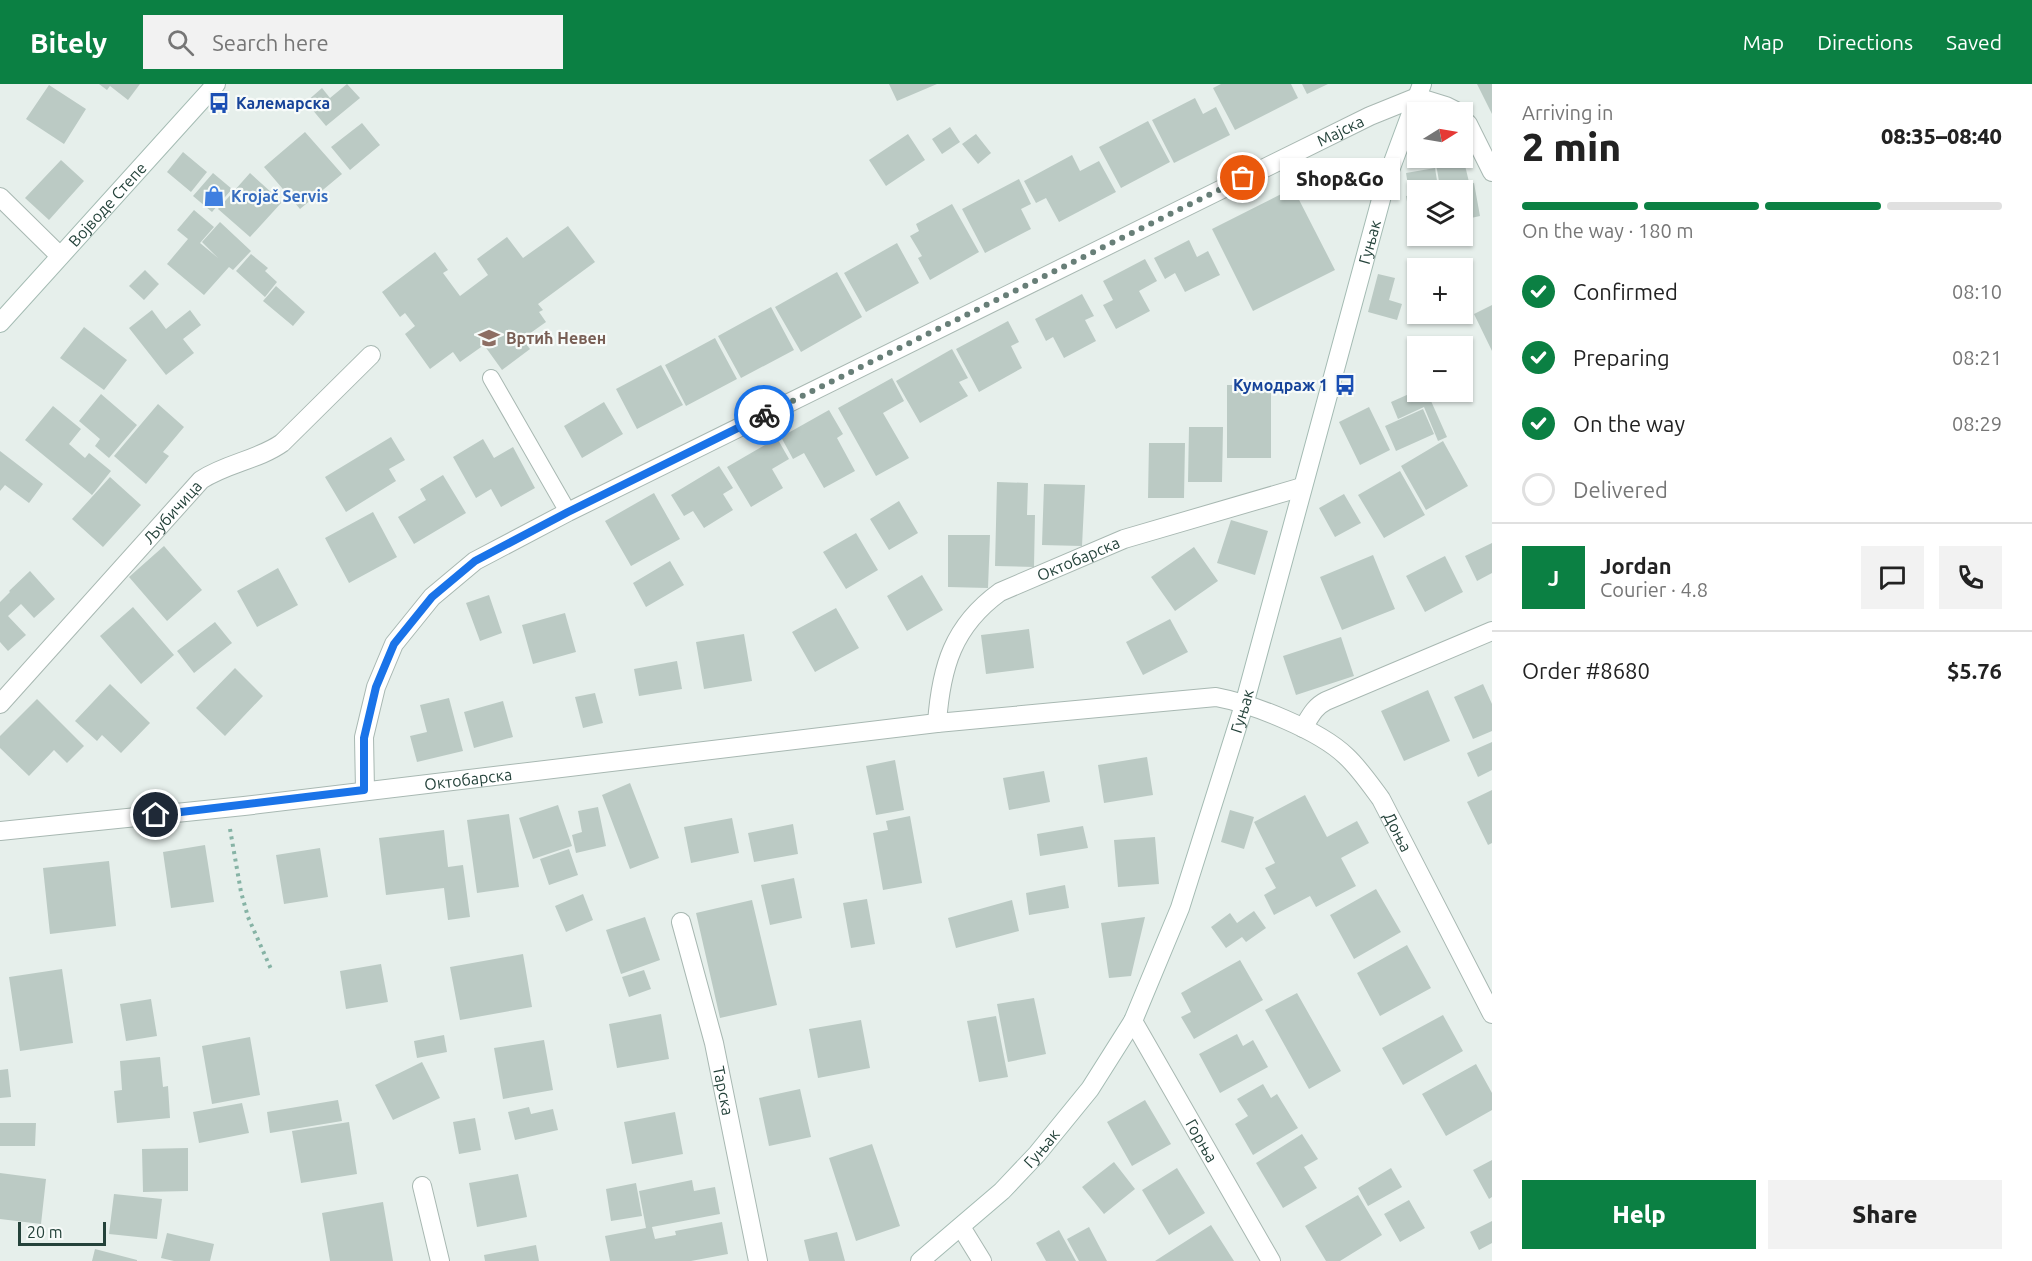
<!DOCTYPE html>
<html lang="en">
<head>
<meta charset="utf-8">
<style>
	:root { --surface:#fff; --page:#f2f2f2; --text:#222; --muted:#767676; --line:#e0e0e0; --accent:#0b8043 }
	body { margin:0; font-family:Ubuntu,sans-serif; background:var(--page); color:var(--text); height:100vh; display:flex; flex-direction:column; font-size:22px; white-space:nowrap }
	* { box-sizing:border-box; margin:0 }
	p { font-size:20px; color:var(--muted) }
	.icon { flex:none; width:33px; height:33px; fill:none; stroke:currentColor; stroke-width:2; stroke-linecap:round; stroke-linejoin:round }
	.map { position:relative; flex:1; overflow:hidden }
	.side { display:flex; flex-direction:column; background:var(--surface); width:540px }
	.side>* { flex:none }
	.needle { width:39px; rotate:79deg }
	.buttons { position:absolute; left:1407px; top:18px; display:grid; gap:12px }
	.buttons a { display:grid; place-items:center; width:66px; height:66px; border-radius:0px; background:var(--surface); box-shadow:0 2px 4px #0004; font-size:30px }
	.scale { position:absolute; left:18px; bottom:15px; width:88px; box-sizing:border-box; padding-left:6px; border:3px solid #24423a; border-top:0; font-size:16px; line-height:21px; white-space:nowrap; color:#24423a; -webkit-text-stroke:4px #f7fbf9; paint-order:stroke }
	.pin { position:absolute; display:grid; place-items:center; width:51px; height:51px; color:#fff; margin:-26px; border:3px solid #fff; border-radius:50%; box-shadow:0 2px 6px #0007 }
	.courier { position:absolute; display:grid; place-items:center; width:60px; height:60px; margin:-30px; border:4px solid #1a73e8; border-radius:50%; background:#fff; color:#222; box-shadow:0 2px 8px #0007 }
	.bubble { position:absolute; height:42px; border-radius:0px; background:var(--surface); box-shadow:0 2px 4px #0004; font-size:20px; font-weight:800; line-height:42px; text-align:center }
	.head em { font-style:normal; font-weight:800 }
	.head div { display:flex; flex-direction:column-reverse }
	.head { display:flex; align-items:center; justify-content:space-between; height:102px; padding:0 30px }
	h1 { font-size:39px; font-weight:800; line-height:45px }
	.bar { display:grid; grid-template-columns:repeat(4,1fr); gap:9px 6px; align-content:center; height:72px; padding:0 30px }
	.bar i { height:8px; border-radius:4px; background:var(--line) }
	.bar .on { background:var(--accent) }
	.bar p { grid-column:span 4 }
	.line { display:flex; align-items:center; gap:15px; padding:0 30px; border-top:2px solid var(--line) }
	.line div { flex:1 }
	.round { display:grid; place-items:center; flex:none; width:63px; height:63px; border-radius:0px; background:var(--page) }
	ol { padding:0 30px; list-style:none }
	li { display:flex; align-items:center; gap:18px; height:66px }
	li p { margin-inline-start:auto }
	li .icon { padding:6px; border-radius:50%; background:var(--accent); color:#fff; stroke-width:4 }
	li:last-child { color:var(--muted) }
	li i { width:33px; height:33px; border:3px solid var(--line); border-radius:50% }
	.primary-button { display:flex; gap:12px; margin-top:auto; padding:12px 30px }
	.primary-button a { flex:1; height:69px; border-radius:0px; background:var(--accent); color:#fff; font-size:24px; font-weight:800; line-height:69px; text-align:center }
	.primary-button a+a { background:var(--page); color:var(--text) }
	header { display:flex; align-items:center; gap:36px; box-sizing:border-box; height:84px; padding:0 30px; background:var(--accent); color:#fff }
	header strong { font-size:28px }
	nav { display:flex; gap:33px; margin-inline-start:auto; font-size:21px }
	.search { width:420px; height:54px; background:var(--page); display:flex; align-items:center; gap:15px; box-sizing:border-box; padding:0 21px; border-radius:0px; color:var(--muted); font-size:22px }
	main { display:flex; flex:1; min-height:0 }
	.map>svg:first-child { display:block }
	.building { fill:#bbcac4 }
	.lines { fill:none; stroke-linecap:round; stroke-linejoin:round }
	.lane-casing { stroke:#a8b8b2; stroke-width:18 }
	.street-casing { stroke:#a8b8b2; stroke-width:20 }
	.secondary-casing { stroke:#a4bbb3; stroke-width:20 }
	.path { stroke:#86b3a5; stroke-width:4; stroke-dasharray:3 4.5; stroke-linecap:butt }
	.lane { stroke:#fff; stroke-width:16 }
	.street { stroke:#fff; stroke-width:18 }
	.secondary { stroke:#fff; stroke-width:18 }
	.done { stroke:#687f78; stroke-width:6; stroke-dasharray:0 10.8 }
	.route { stroke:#1a73e8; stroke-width:8 }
	.labels { text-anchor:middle; stroke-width:4.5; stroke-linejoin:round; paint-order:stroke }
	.transit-label { font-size:16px; font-weight:bold; fill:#164399; stroke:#f7fbf9; text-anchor:start }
	.street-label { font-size:16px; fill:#24423a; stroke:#f7fbf9 }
	.shop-label { font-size:16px; font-weight:bold; fill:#366cbe; stroke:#f7fbf9; text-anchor:start }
	.education-label { font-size:16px; font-weight:bold; fill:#785e54; stroke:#f7fbf9; text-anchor:start }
</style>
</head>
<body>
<header>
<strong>Bitely</strong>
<div class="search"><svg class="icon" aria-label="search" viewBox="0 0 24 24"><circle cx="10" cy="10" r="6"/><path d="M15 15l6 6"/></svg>Search here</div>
<nav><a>Map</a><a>Directions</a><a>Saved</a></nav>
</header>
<main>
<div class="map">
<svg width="1492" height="1177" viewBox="0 0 1492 1177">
	<rect width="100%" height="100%" fill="#e6efeb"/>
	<path class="building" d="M99,0H140L128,16L110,2L107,6Z
		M347,0L360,14L326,42L306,18L322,4L330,14Z
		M889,0H937L897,17Z
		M1221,0H1291L1298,14L1235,46L1213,4Z
		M1302,0H1328L1307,10Z
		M1477,0H1492V30Z
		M49,1L86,25L64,60L26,35Z
		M1195,14L1203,30L1216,23L1230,51L1174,79L1152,36Z
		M1148,37L1170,78L1121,104L1099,63Z
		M362,39L380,61L350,86L331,63Z
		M950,43L960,58L942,70L932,55Z
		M305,48L342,90L300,125L264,83Z
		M908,50L925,76L886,102L869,76Z
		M976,50L991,69L978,80L962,60Z
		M183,68L207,88L191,108L167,88Z
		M1462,69L1469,98L1440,103L1435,74H1462Z
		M1072,71L1080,87L1099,77L1116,108L1059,138L1046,114L1036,119L1024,97Z
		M61,76L84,97L49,136L25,114Z
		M1435,84L1438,103L1409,108L1406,89Z
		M213,89L232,105L212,128L193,112Z
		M250,89L282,118L250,153L218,125Z
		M1019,95L1031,120L1021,125L1031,145L985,169L962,125Z
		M1474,99L1480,132L1462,136V106L1438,105Z
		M1293,104L1335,186L1253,227L1212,145Z
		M1418,110V139L1411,141L1406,112Z
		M952,120L979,168L930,196L918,174L922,172L910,152L919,147L916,140Z
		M194,126L214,143L200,159L218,174L202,158L220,138L251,167L233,186L229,183L204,211L167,180L188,155L177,146Z
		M568,142L595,178L538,220L543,226L539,228L546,238L522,255L530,265L502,286L484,261L460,278L453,268L430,285L405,250L415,242L405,229L400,233L382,208L435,168L448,186L443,189L460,212L488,191L477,175L507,153L523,174Z
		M1189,156L1197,173L1208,167L1220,191L1185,208L1175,189L1165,195L1154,174Z
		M897,159L919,199L866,228L844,189Z
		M251,170L268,184L265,187L277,198L265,213L236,187Z
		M1145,175L1157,197L1139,207L1150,227L1116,245L1103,221L1113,216L1103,197Z
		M145,186L159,200L144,216L129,202Z
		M837,188L862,233L801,268L775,223Z
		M1378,190L1395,194L1389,216L1402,220L1397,236L1368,228Z
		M276,202L305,228L293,242L263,217Z
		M1082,210L1094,232L1085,236L1096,257L1064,274L1053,253L1046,257L1035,235Z
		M1492,221V267L1474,230Z
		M771,223L794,266L741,294L718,252Z
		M152,226L166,245L190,226L201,241L183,255L194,269L166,291L129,244Z
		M1008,237L1019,258L1011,262L1022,284L979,308L956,265Z
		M84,243L127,276L104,306L60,274Z
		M715,254L737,295L686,322L665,281Z
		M952,265L968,294L959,298L968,312L920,339L896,297Z
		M661,281L683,321L637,345L616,305Z
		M892,294L904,317L883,329L909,374L876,392L838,324Z
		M1227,301H1271V374H1227Z
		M1418,306L1427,308L1447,353L1438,357L1424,323L1398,335L1391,318Z
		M101,310L137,341L109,374L95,362L100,355L79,337Z
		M604,318L623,350L582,374L564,342Z
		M158,320L184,343L163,368L169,372L146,400L114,372Z
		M53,322L81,345L69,360L85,374L89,369L111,387L92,411L25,356Z
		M1369,323L1390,366L1360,381L1339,338Z
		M1423,325L1434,350L1396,367L1385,342Z
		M829,326L843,350L837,354L855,387L824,404L804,369L793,375L781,353Z
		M1189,343H1223L1222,398H1188Z
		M391,353L405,376L389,385L396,397L346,428L325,393Z
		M777,354L789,375L772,385L783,404L751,423L727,383Z
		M483,355L494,374L513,363L535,404L501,423L491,405L476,414L453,373Z
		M1443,357L1468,402L1426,426L1401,382Z
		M1149,359H1185L1184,414H1148Z
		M0,367L43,400L29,419L5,401L0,407Z
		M719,382L733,404L723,410L733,426L704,444L693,427L684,432L671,411Z
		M1400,387L1425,431L1384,454L1358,411Z
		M443,391L466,429L414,460L398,433L426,416L420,405Z
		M110,393L141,421L103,463L72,435Z
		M997,398L1028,399L1027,431H1035L1034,483L995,482Z
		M1044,400L1085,401L1082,462L1042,461Z
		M654,409L680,455L631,482L605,437Z
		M1344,410L1361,439L1335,453L1319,424Z
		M899,417L918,449L889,466L870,435Z
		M373,428L397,473L349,499L325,454Z
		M1231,436L1268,447L1255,491L1217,479Z
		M856,449L878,486L846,505L823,468Z
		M948,451H990L988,504L948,503Z
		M1492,459V489L1477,497L1465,472Z
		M164,462L202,506L167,537L129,493Z
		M1194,463L1218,497L1175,527L1151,493Z
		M1373,471L1395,525L1342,546L1320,493Z
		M1445,472L1463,508L1425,528L1406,492Z
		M670,477L684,501L646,523L633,499Z
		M278,484L298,521L257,543L237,507Z
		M30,487L55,515L34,534L21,520L8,532L26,551L8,567L0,558V518L10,508L9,507Z
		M922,491L943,526L907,547L887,512Z
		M489,511L502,549L480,557L466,519Z
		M133,523L174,571L141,600L100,552Z
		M836,524L859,564L815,588L792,548Z
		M565,529L576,568L533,580L522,541Z
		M1170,535L1188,568L1143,591L1126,558Z
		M215,538L232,559L194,589L177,567Z
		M1029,545L1034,584L986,590L981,551Z
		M744,550L752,597L704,605L696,558Z
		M1341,553L1354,592L1296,611L1283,572Z
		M677,577L682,605L639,612L634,585Z
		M235,584L263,612L225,652L196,624Z
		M110,600L150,639L121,669L102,651L97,657L75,637Z
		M1483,600L1492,620V647L1473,655L1454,613Z
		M1428,606L1450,657L1404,677L1381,627Z
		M595,609L603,639L583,644L575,613Z
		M449,614L463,667L417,678L410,652L427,648L420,621Z
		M37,615L84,662L67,679L54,666L29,692L0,664V652Z
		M503,617L513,653L474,664L464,628Z
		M1492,658V686L1478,693L1467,669Z
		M1147,673L1153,711L1104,719L1098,681Z
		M895,676L904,726L876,731L866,682Z
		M1044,687L1050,718L1009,726L1003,694Z
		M630,699L659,774L630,785L602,711Z
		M1492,706V759L1488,761L1467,718Z
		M1305,711L1327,753L1357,737L1369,759L1341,774L1356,802L1316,823L1310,812L1274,831L1264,811L1276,804L1265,784L1275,779L1254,738Z
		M558,721L572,762L533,775L519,734Z
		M598,723L606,762L576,769L572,751L582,748L578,727Z
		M1230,726L1254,733L1244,765L1221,758Z
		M509,730L519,803L477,809L467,736Z
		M910,732L922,799L883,806L873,749L888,746L886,737Z
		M732,734L739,769L691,779L684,743Z
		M793,740L798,770L754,778L748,749Z
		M1083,742L1088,764L1040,772L1037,750Z
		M444,746L448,783L463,781L470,833L448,836L444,804L386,811L379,754Z
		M1155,753L1159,800L1118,803L1114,756Z
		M205,761L214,818L171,824L163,768Z
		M320,764L328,813L284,820L276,771Z
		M569,765L578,791L549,801L540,775Z
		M109,777L116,842L50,850L43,784Z
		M794,794L802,834L770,841L761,801Z
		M1065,801L1069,824L1029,831L1026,809Z
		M1376,805L1401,848L1354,875L1330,831Z
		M583,810L593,836L566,848L555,822Z
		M867,815L875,860L851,864L843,819Z
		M752,816L777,921L720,934L696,829Z
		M1012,816L1019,847L956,864L948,834Z
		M1254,827L1266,844L1246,858L1242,853L1226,864L1211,843L1230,829L1237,839Z
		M645,833L660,876L621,890L606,846Z
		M1145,833L1131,892L1109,894L1101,839Z
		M1407,861L1431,904L1380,932L1357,889Z
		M523,870L532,923L460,936L450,883Z
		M1240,876L1263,916L1194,955L1181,933L1191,928L1181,909Z
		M381,880L388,918L346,925L340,887Z
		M62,885L73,959L20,967L9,893Z
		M644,886L651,905L629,913L622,893Z
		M1297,909L1341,987L1309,1005L1265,926Z
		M1034,914L1046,970L1008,978L997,920Z
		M151,915L157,952L126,957L120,920Z
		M661,930L669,975L617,984L609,940Z
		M1443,931L1463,967L1403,1001L1382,964Z
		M996,932L1008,993L979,998L967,937Z
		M861,936L870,984L818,994L809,945Z
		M1237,950L1243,962L1253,956L1268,983L1220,1009L1199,970Z
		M444,951L447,968L417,974L414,957Z
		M250,953L260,1011L212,1020L202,962Z
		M544,956L553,1006L503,1015L494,964Z
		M160,973L163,1003L168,1002L170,1034L117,1039L114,1007L122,1006L120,977Z
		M422,978L440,1014L393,1036L375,1001Z
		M1476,980L1492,1009V1026L1446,1052L1422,1010Z
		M8,985L11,1013L0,1014V986Z
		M1263,1000L1271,1014L1277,1010L1298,1044L1253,1071L1235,1040L1248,1032L1237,1015Z
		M800,1005L811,1053L769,1062L759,1014Z
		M338,1016L342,1037L270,1049L267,1028Z
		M1145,1016L1171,1060L1132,1082L1107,1038Z
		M242,1019L249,1049L199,1059L193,1028Z
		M529,1023L531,1030L553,1025L558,1046L515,1056L508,1028Z
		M675,1028L683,1070L632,1080L624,1038Z
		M475,1034L481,1066L459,1070L453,1038Z
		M349,1038L357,1090L301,1099L292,1047Z
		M0,1039H36L35,1062H0Z
		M1302,1050L1318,1075L1304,1083L1317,1104L1283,1124L1256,1079Z
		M872,1060L900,1142L856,1157L829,1074Z
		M188,1064V1107L143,1108L142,1065Z
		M1492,1076V1113L1489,1115L1473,1086Z
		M1114,1078L1135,1105L1104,1130L1082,1103Z
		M1177,1084L1205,1129L1169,1151L1142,1106Z
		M1391,1084L1402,1103L1368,1122L1358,1104Z
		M0,1089L46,1095L41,1140L0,1135Z
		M518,1090L527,1133L477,1143L469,1099Z
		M692,1096L694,1107L715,1103L720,1130L652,1143L655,1155L676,1151L675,1147L722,1138L728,1170L691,1177H610L605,1152L646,1144L639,1107Z
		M636,1099L642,1132L611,1137L606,1105Z
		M114,1110L162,1115L157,1155L109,1150Z
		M1358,1111L1382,1151L1340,1177H1326L1305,1142Z
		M1409,1116L1425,1144L1400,1158L1384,1130Z
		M383,1118L393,1177H330L322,1129Z
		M1492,1137V1159L1479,1166L1470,1148Z
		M1211,1141L1234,1177H1155Z
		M1089,1143L1107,1177H1079L1067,1155Z
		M1059,1146L1076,1177H1046L1036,1159Z
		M837,1148L845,1177H809L804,1156Z
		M167,1149L214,1160L210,1177H174L161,1174Z
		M536,1161L539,1177H485L484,1171Z
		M95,1165L137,1176V1177H92Z"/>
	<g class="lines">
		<defs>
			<path id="lane" d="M491,294L568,428"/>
			<g id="street">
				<path d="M1462,34L1468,40L1492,88"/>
				<path d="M0,113L60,172"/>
				<path id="s1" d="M0,620L201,396C227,379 258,376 282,359L371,271"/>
				<path id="s2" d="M937,639C941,583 953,542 1000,508L1124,455L1302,403"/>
				<path d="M1303,644C1310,633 1314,623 1326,617L1492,547"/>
				<path id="s3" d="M365,706L364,653L376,603L394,560L432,513L475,477L568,428L1370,32L1417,13L1446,22L1458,28"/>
				<path id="s4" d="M0,747L244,722L937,639L1216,613C1253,620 1319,646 1346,672C1359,684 1370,700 1381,715L1492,930"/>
				<path id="s5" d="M681,838L714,959L758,1177"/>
				<path id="s6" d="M1133,937L1271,1177"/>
				<path d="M422,1102L440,1177"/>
				<path d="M961,1143L982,1177"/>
			</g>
			<g id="secondary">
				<path id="s7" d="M0,239L216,0"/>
				<path id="s8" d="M920,1177L1002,1107L1037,1070L1090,1005L1133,937L1180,824L1244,621L1386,97L1422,0"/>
			</g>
		</defs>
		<use href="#lane" class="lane-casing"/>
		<use href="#street" class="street-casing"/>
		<use href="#secondary" class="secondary-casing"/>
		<path class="path" d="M230,745L241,808L248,833L271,885"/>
		<use href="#lane" class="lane"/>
		<use href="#street" class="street"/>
		<use href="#secondary" class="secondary"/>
	</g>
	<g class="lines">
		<path class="done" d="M764,331L1243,94"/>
		<path class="route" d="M156,731L364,706V654L376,603L394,560L432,513L475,477L568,428L764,331"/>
	</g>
	<defs>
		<symbol id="bus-bare" viewBox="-9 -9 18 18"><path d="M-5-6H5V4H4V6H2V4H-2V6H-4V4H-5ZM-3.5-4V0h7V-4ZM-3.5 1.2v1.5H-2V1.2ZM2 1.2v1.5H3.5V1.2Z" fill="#1a4fb4" stroke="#f7fbf9" stroke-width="2.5" paint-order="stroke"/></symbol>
		<symbol id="shop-bare" viewBox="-9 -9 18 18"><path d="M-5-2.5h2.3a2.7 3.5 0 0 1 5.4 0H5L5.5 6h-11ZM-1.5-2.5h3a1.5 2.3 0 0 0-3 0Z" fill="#3f7fe0" stroke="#f7fbf9" stroke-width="2.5" paint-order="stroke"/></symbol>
		<symbol id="school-bare" viewBox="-9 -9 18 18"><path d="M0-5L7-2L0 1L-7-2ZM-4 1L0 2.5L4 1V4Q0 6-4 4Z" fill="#8d6e63" stroke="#f7fbf9" stroke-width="2.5" paint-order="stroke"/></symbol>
	</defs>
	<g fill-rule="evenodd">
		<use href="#bus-bare" x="204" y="4" width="30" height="30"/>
		<use href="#shop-bare" x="199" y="97" width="30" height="30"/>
		<use href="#school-bare" x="474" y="239" width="30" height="30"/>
		<use href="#bus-bare" x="1330" y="286" width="30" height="30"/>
	</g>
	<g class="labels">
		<g class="transit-label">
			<text x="236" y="25">Калемарска</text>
			<text x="1328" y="307" text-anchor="end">Кумодраж 1</text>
		</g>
		<g class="street-label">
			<text dy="6" stroke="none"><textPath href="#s3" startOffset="1234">Мајска</textPath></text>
			<text dy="6" stroke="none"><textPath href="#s7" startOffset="160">Војводе Степе</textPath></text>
			<text dy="6" stroke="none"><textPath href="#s8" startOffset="1138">Гуњак</textPath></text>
			<text dy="6" stroke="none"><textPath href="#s1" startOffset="258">Љубичица</textPath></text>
			<text dy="6" stroke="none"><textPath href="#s2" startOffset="236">Октобарска</textPath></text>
			<text dy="6" stroke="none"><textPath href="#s8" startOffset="652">Гуњак</textPath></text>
			<text dy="6" stroke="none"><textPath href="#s4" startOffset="471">Октобарска</textPath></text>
			<text dy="6" stroke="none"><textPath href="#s4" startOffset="1460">Доња</textPath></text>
			<text dy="6" stroke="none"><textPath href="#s5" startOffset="174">Тарска</textPath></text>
			<text dy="6" stroke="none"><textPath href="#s6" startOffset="138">Горња</textPath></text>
			<text dy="6" stroke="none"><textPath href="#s8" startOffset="166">Гуњак</textPath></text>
		</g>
		<g class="shop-label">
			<text x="231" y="118">Krojač Servis</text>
		</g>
		<g class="education-label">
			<text x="506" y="260">Вртић Невен</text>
		</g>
	</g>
</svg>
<div class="buttons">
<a><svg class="needle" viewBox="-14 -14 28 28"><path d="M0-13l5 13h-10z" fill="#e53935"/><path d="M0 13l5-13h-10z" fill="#767676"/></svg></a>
<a><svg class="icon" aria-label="layers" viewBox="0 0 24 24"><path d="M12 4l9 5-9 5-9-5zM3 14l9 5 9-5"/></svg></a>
<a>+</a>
<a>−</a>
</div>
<div class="scale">20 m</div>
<div class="pin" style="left:1243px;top:94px;background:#ea580c"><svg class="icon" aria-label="bag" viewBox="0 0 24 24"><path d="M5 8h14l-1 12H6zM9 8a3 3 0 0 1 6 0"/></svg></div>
<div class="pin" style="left:156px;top:731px;background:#1f2937"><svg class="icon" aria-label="home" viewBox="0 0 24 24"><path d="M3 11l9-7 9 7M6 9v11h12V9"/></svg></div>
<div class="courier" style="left:764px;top:331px"><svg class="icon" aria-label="bike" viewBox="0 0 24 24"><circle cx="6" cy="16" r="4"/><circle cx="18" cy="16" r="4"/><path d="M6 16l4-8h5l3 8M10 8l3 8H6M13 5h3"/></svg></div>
<div class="bubble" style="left:1280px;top:74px;width:120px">Shop&amp;Go</div>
</div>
<section class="side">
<div class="head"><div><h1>2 min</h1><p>Arriving in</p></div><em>08:35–08:40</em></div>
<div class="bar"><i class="on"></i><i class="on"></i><i class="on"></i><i></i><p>On the way · 180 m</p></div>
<ol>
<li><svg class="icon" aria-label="check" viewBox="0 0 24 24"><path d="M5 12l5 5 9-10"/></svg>Confirmed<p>08:10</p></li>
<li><svg class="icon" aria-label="check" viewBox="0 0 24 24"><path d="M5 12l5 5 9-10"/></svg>Preparing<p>08:21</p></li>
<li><svg class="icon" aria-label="check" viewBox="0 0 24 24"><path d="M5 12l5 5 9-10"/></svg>On the way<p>08:29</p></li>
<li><i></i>Delivered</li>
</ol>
<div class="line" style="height:108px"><b class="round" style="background:var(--accent);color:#fff">J</b><div><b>Jordan</b><p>Courier · 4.8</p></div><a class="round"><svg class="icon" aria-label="chat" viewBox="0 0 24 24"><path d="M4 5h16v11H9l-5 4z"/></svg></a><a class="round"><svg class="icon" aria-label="phone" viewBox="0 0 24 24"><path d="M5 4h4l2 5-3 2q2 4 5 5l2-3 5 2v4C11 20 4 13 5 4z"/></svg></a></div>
<div class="line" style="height:78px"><div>Order #8680</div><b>$5.76</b></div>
<div class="primary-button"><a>Help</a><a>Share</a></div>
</section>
</main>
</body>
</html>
